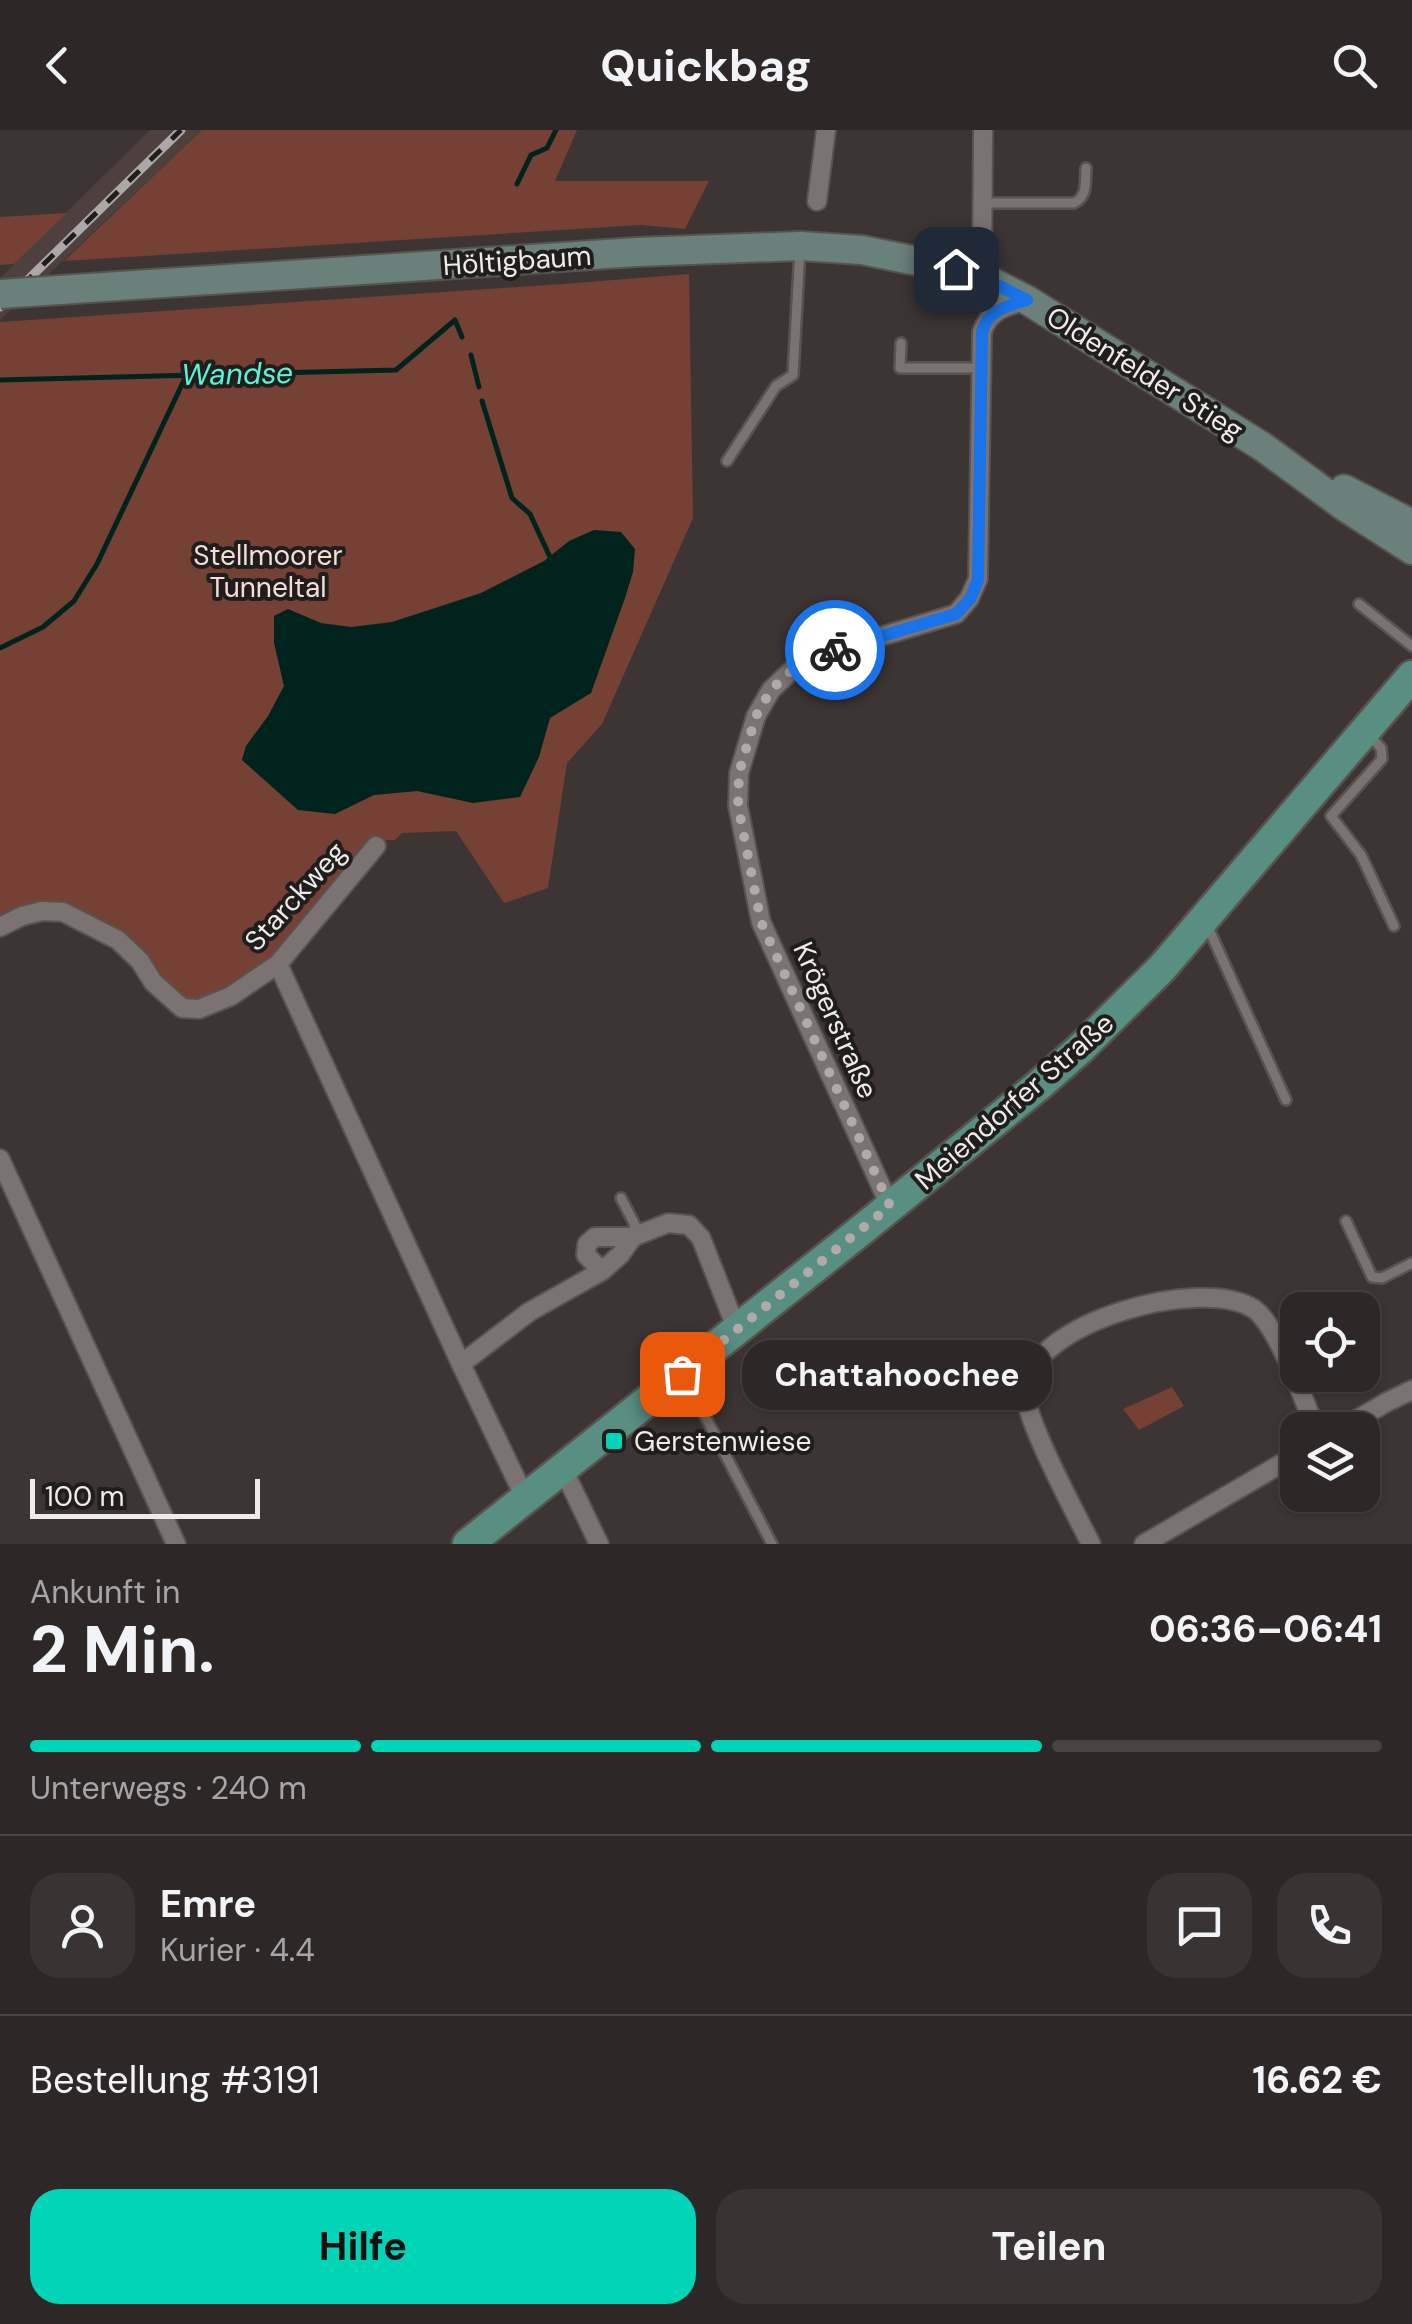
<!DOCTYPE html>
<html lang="de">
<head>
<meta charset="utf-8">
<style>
	:root { --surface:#2d2827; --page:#393433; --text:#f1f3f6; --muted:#a7a6a7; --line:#484444; --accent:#00d5b7 }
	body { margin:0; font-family:"DM Sans",sans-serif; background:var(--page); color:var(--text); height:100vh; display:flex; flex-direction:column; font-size:38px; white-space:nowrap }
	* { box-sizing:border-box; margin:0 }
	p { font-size:32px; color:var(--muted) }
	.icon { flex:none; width:55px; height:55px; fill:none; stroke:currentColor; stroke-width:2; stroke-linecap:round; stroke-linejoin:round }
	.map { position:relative; height:1414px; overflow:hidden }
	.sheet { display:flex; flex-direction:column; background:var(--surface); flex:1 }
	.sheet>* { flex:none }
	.buttons { position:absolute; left:1280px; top:1162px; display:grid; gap:20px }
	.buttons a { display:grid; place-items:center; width:100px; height:100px; border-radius:20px; background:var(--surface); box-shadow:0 2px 8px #0004,0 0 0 2px var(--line); font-size:50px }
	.scale { position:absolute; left:30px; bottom:25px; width:230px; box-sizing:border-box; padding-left:10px; border:5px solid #efebea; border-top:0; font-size:28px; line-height:35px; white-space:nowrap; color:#efebea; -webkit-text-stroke:8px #201d1d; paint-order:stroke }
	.pin { position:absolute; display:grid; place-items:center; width:85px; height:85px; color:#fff; margin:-42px; border-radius:20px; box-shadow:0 5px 15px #0006 }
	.courier { position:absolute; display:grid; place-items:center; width:100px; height:100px; margin:-50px; border:8px solid #1a73e8; border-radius:50%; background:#fff; color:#222; box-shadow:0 2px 12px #0007 }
	.bubble { position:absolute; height:70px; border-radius:30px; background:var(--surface); box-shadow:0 2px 8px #0004,0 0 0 2px var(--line); font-size:32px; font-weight:700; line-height:70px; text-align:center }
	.summary em { font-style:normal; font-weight:700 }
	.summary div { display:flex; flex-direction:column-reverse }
	.summary { display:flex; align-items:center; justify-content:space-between; height:170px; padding:0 30px }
	h1 { font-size:65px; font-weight:700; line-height:75px }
	.bar { display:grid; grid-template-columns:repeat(4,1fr); gap:15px 10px; align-content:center; height:120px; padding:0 30px }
	.bar i { height:12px; border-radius:8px; background:var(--line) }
	.bar .on { background:var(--accent) }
	.bar p { grid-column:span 4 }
	.line { display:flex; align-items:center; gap:25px; padding:0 30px; border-top:2px solid var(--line) }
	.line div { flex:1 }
	.round { display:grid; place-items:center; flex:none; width:105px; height:105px; border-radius:30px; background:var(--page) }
	.primary-button { display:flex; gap:20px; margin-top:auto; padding:20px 30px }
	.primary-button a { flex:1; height:115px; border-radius:30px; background:var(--accent); color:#111; font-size:40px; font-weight:700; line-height:115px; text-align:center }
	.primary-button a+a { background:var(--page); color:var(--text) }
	header { display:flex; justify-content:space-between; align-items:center; height:130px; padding:0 30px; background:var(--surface); font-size:45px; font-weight:700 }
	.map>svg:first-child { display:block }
	.built { fill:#4d403d }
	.green { fill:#744134 }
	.water { fill:#00241d }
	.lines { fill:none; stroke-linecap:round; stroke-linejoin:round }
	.stream { stroke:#00241d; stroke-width:5 }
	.lane-casing { stroke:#575351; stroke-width:14 }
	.street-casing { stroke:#575351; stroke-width:22 }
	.secondary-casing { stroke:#575351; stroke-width:32 }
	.primary-casing { stroke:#575351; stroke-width:35 }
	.lane { stroke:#7b7371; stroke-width:9 }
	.street { stroke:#7b7371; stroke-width:18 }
	.secondary { stroke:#6a807a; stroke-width:28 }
	.primary { stroke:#598e82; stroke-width:30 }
	.rail-casing { stroke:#ada8a7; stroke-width:9 }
	.rail { stroke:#201d1d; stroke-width:5; stroke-dasharray:15; stroke-linecap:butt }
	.secondary-bridge-casing { stroke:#575351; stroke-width:32; stroke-linecap:butt }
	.secondary-bridge { stroke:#6a807a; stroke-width:28 }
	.done { stroke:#b0abaa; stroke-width:10; stroke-dasharray:0 18 }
	.route { stroke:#1a73e8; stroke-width:12 }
	.poi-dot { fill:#00d5b7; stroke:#201d1d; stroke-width:4 }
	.labels { text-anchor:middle; stroke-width:8; stroke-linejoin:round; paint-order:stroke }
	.street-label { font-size:28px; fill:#efebea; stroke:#201d1d }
	.park-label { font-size:28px; fill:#f5ded7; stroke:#201d1d }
	.poi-label { font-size:28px; fill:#efebea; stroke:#201d1d; text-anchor:start }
	.water-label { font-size:30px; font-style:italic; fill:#59f3d6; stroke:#201d1d }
</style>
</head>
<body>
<header><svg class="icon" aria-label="back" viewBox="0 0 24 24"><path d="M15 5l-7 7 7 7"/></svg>Quickbag<svg class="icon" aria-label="search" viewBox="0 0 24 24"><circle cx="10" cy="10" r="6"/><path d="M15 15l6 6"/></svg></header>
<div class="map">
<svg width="1412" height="1414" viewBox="0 0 1412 1414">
	<rect width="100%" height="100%" fill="#3c3534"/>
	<path class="built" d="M150,0H202L0,190V148Z"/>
	<path class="green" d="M202,0H577L555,51H709L685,99L641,95L64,131Z
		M67,83L14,134L0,135V87Z
		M689,144L693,388L602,594L567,633L548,758L504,773L456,701L402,703L395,710H375L270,829L232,860L205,873L184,872L172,864L127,810L89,785L53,774L0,791V192L563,154Z
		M1172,1257L1184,1276L1139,1300L1123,1279Z"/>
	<path class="water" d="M594,400L621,402L635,419L633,442L625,468L591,563L550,588L539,627L520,667L473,673L417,661L374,665L335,684L298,680L242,630L246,616L268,586L284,556L274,513V486L288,479L321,493L351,497L392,492L481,463L544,431L569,411Z"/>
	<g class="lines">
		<path class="stream" d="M517,54L531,25L547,18L556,0
			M471,225L479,257
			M0,250L396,240L455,190L462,207
			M482,271L512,368L530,384L550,427
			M0,518L43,497L74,471L97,434L186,246"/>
		<defs>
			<path id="lane" d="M983,73H1074C1088,66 1085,52 1086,38
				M901,213L900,238H981
				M727,331L776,256L793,245L800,119
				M1359,474L1412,516
				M1370,606L1381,618L1382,629L1331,686L1361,725L1394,796
				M1207,795L1286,970
				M621,1068L635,1095L633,1104
				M1346,1091L1372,1147L1382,1148L1412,1133
				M684,1246L772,1414"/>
			<path id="street" d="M817,71L826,0
				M982,147L983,0
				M0,797L22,786L42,781L63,782L118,810L140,831L153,852L182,878L199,879L231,866L278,834L376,716
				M278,834L461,1234L525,1368
				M0,1029L176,1414
				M890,1076L761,792L738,676L739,643L756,586L771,560L792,540L819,525L956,484L969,469L978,449L982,202C989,180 1007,176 1027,170
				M633,1107H595L587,1114L586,1125L602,1141L620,1125L633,1107L668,1093L689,1095L701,1108L737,1200
				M461,1234L529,1182L602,1141
				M1339,1300L1387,1272L1412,1260
				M563,1339L599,1414
				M1091,1414C1076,1384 1024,1288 1025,1260C1029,1192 1203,1145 1254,1179C1278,1196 1304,1271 1316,1300
				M1144,1414L1298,1324"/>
			<path id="secondary" d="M89,158L637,122L800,116L862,120L956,139L982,147L1027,170L1263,317L1345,377L1412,420
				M1344,359L1412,394"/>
			<path id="primary" d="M468,1414L864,1098L1038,956L1080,919L1162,838L1412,546"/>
		</defs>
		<use href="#lane" class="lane-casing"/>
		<use href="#street" class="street-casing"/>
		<use href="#secondary" class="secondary-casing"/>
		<use href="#primary" class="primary-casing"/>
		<use href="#lane" class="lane"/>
		<use href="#street" class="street"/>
		<use href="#secondary" class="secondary"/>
		<use href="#primary" class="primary"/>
		<defs>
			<path id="rail" d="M0,177L181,0"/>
		</defs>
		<use href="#rail" class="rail-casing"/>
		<use href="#rail" class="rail"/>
		<defs>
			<path id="secondary-bridge" d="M0,164L89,158"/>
		</defs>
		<use href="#secondary-bridge" class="secondary-bridge-casing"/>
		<use href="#secondary-bridge" class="secondary-bridge"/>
	</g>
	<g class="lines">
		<path class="done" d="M682,1244L890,1076L761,792L738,676L739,643L743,629L756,586L771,560L792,540L819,525L835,520"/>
		<path class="route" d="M835,520L956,484L970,469L978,450L982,202C988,180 1007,176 1027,170L982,147L956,139"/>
	</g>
	<rect class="poi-dot" x="604" y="1301" width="20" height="20" rx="5"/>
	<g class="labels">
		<g class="street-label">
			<text transform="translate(517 130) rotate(-4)" y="10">Höltigbaum</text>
			<text transform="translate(1145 243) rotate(32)" y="10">Oldenfelder Stieg</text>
			<text transform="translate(295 766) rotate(-48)" y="10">Starckweg</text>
			<text transform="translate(836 890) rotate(66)" y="10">Krögerstraße</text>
			<text transform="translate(1014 971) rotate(-41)" y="10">Meiendorfer Straße</text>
		</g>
		<g class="park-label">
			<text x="268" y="435">Stellmoorer<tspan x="268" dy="32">Tunneltal</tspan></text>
		</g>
		<g class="poi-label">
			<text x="634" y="1321">Gerstenwiese</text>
		</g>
		<g class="water-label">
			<text transform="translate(237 244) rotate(-1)" y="10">Wandse</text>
		</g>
	</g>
</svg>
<div class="buttons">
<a><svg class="icon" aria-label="locate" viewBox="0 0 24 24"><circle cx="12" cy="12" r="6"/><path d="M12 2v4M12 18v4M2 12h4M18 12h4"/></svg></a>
<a><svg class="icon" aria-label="layers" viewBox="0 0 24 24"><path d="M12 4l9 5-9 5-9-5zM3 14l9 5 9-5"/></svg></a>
</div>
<div class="scale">100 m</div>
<div class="pin" style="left:682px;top:1244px;background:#ea580c"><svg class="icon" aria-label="bag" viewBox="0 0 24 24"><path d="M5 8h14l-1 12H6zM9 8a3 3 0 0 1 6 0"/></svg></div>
<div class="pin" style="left:956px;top:139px;background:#1f2937"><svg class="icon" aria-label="home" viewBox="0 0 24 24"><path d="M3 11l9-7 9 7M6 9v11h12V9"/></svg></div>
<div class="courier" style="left:835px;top:520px"><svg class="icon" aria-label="bike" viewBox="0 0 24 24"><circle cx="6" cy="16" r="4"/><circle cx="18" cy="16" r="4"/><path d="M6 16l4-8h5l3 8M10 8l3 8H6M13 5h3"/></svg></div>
<div class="bubble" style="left:742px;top:1210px;width:310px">Chattahoochee</div>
</div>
<section class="sheet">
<div class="summary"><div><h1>2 Min.</h1><p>Ankunft in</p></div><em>06:36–06:41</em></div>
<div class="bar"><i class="on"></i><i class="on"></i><i class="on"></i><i></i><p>Unterwegs · 240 m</p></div>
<div class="line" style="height:180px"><a class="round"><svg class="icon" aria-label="person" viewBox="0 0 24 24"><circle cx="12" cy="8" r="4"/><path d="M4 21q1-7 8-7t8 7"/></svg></a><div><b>Emre</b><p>Kurier · 4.4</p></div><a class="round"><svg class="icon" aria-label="chat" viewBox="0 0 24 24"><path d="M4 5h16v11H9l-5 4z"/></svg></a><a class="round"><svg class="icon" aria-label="phone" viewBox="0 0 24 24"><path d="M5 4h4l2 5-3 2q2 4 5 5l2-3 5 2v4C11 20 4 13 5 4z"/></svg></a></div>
<div class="line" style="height:130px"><div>Bestellung #3191</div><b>16.62 €</b></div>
<div class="primary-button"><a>Hilfe</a><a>Teilen</a></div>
</section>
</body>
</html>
